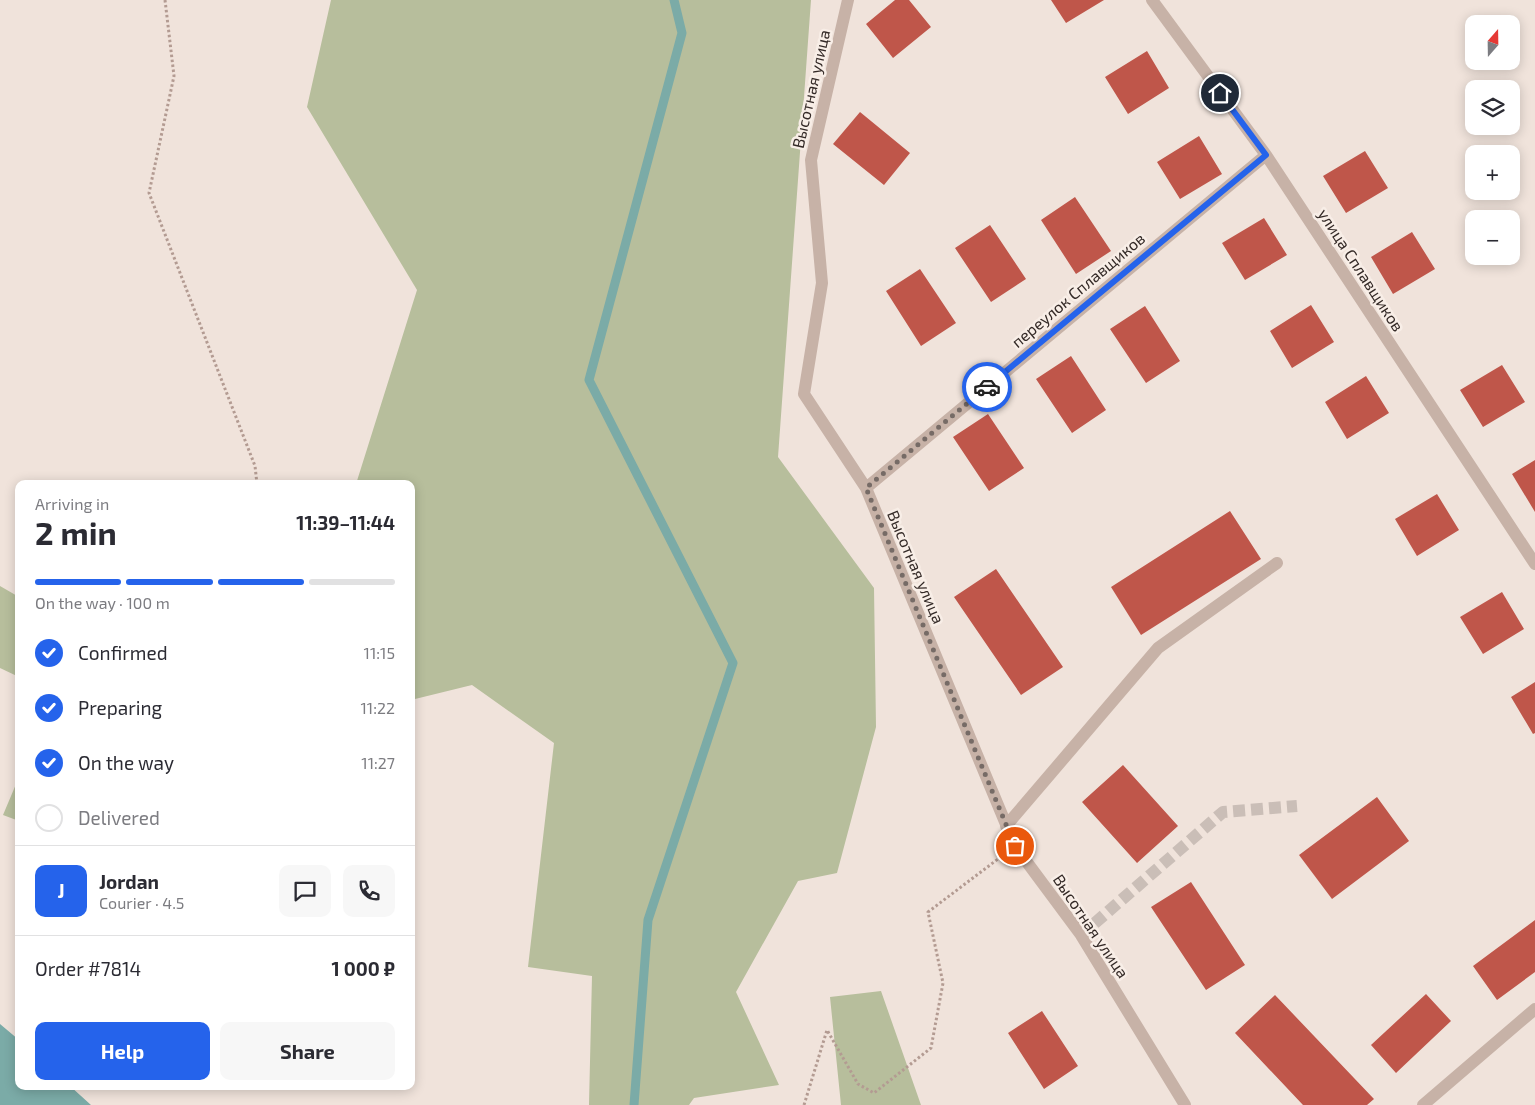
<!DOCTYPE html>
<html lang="en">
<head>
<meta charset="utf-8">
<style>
	:root { --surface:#fff; --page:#f7f7f7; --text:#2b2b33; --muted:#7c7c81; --line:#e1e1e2; --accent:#2563eb }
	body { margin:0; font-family:"Exo 2",sans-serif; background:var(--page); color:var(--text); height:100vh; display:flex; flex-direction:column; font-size:19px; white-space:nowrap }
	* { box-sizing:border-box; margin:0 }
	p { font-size:16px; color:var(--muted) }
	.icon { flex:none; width:28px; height:28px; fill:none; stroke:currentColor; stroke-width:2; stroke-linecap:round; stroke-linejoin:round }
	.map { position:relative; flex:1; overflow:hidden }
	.sheet { position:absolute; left:15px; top:480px; width:400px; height:610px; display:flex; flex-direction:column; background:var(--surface); border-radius:10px; box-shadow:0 2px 12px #0003 }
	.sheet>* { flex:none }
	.needle { width:32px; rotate:20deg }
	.tools { position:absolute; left:1465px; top:15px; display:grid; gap:10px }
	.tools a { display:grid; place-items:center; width:55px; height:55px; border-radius:10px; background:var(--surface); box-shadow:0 2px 12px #0003; font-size:25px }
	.pin { position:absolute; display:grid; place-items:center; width:42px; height:42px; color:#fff; margin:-21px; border:2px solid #fff; border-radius:50%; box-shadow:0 1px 5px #0007 }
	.courier { position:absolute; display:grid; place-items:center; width:50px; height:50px; margin:-25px; border:4px solid #2563eb; border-radius:50%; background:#fff; color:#222; box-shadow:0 1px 6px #0007 }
	.summary em { font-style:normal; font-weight:700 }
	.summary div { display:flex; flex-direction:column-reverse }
	.summary { display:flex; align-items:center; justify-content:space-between; height:85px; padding:0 20px }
	h1 { font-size:32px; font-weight:700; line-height:38px }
	.bar { display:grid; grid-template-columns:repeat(4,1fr); gap:8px 5px; align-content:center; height:60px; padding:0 20px }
	.bar i { height:6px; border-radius:4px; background:var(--line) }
	.bar .current { background:var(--accent) }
	.bar p { grid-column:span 4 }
	.line { display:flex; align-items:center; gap:12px; padding:0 20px; border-top:1px solid var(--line) }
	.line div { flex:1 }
	.round { display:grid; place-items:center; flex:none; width:52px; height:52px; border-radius:10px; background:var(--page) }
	ol { padding:0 20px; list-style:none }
	li { display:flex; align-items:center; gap:15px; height:55px }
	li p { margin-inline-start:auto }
	li .icon { padding:5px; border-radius:50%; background:var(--accent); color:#fff; stroke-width:4 }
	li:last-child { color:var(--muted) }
	li i { width:28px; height:28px; border:2px solid var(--line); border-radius:50% }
	.cta { display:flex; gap:10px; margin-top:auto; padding:10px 20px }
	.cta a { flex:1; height:58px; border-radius:10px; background:var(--accent); color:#fff; font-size:20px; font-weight:700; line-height:58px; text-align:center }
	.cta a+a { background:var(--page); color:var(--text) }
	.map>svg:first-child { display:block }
	.green { fill:#b7be9c }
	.water { fill:#7baba7 }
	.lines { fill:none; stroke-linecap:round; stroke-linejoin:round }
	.stream { stroke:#7baba7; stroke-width:9 }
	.building { fill:#bf564a }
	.minor-tunnel { stroke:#cabeb7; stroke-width:12; stroke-dasharray:12 6; stroke-linecap:butt }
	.path { stroke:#b39b92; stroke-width:3; stroke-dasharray:2.5 2.5; stroke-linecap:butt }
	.minor { stroke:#c7b2a7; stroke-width:12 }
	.done { stroke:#766b66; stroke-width:5; stroke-dasharray:0 9 }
	.route { stroke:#2563eb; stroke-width:6 }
	.labels { text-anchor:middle; stroke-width:5; stroke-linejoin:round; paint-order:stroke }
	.street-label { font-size:16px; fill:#342a27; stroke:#f8eee7 }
</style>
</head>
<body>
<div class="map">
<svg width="1535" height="1105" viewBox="0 0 1535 1105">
	<rect width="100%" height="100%" fill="#f0e3db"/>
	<path class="green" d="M331,0H811L778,457L874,588L876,727L837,873L798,881L736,992L779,1085L694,1098L689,1105H589L592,976L528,967L554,743L472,685L411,700V484H356L417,290L307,107Z
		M0,586L19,597V677L0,668Z
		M19,777V821L3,815Z
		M881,991L921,1105H841L830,997Z"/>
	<path class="water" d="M0,1024L19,1040V1086H70L91,1105H0Z"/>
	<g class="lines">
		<path class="stream" d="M634,1105L648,920L733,663L589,380L682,33L674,0"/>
	</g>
	<path class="building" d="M895,0H909L931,27L893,58L866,24Z
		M1051,0H1104L1066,23Z
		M1147,51L1169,88L1128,114L1105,77Z
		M860,112L910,153L884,185L833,144Z
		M1199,136L1222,174L1180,199L1157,162Z
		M1365,151L1388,188L1346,213L1323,176Z
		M1075,197L1111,251L1076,274L1041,220Z
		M1264,218L1287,255L1245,280L1222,243Z
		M990,225L1026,279L991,302L955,248Z
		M1412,232L1435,269L1393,294L1371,257Z
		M920,269L956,323L921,346L886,291Z
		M1311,305L1334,342L1292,368L1270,331Z
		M1145,306L1180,361L1146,383L1110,329Z
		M1071,356L1106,410L1072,433L1036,379Z
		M1502,365L1525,402L1483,427L1460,390Z
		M1366,376L1389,413L1347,439L1325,402Z
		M988,414L1024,468L989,491L953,437Z
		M1535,460V512L1512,474Z
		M1437,494L1459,530L1417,556L1395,519Z
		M1230,511L1261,559L1141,635L1111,587Z
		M996,569L1063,667L1021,695L954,597Z
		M1502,592L1524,629L1483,654L1460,617Z
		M1535,682V733L1533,734L1511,697Z
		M1123,765L1178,826L1137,863L1082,802Z
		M1377,797L1409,841L1332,899L1299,855Z
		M1191,882L1245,965L1206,990L1151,907Z
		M1535,920V972L1497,1000L1473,966Z
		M1426,994L1451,1021L1396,1073L1371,1045Z
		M1275,995L1374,1099L1367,1105H1303L1235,1033Z
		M1042,1011L1078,1066L1044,1089L1008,1033Z"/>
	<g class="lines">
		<path class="minor-tunnel" d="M1081,935L1223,812L1297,806"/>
		<path class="path" d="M165,0L174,76L149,193L255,466L257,484
			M804,1105L827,1030L858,1084L874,1093L931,1048L943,983L928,912L998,859"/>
		<path class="minor" d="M848,0L811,160L822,283L804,394L866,488L1015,846L1081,935L1185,1105
			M1152,0L1266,155L1535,564
			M866,488L1266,155
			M1006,826L1158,648L1277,563
			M1423,1105L1535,1009"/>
	</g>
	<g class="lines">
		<path class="done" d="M987,387L866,488L1015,846"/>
		<path class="route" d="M987,387L1266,155L1220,93"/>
	</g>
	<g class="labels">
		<g class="street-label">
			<text transform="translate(811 89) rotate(-77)" y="6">Высотная улица</text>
			<text transform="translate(1361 270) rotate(57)" y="6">улица Сплавщиков</text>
			<text transform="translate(1078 290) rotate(-40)" y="6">переулок Сплавщиков</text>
			<text transform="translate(916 567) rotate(67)" y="6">Высотная улица</text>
			<text transform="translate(1091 926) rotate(56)" y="6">Высотная улица</text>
		</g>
	</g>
</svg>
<div class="tools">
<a><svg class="needle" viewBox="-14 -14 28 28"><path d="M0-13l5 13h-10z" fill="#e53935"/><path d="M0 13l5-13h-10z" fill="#7c7c81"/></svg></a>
<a><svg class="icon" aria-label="layers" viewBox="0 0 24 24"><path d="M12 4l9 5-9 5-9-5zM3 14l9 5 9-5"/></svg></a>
<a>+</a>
<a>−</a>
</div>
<div class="pin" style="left:1015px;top:846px;background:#ea580c"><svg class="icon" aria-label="bag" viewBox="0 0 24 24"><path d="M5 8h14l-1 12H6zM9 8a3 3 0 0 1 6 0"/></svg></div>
<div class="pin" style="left:1220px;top:93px;background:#1f2937"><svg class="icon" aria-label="home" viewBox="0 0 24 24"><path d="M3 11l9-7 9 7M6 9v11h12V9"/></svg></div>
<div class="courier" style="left:987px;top:387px"><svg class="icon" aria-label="car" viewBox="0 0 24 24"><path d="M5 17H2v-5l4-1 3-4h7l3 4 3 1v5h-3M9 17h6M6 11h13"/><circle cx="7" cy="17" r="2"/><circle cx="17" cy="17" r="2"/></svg></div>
<section class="sheet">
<div class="summary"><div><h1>2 min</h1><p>Arriving in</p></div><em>11:39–11:44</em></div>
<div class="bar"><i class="current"></i><i class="current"></i><i class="current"></i><i></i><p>On the way · 100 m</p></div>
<ol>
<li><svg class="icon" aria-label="check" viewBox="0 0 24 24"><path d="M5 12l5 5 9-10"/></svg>Confirmed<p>11:15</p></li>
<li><svg class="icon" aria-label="check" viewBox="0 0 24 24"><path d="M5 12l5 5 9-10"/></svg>Preparing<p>11:22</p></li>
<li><svg class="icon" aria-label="check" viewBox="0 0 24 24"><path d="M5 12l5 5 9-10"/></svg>On the way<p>11:27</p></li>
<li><i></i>Delivered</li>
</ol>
<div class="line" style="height:90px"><b class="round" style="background:var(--accent);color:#fff">J</b><div><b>Jordan</b><p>Courier · 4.5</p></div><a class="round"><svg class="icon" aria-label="chat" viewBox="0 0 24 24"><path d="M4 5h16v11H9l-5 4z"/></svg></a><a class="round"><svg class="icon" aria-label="phone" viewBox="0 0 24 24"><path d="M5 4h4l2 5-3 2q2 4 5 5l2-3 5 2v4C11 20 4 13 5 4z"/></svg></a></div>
<div class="line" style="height:65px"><div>Order #7814</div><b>1 000 ₽</b></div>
<div class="cta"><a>Help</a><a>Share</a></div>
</section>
</div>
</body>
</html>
